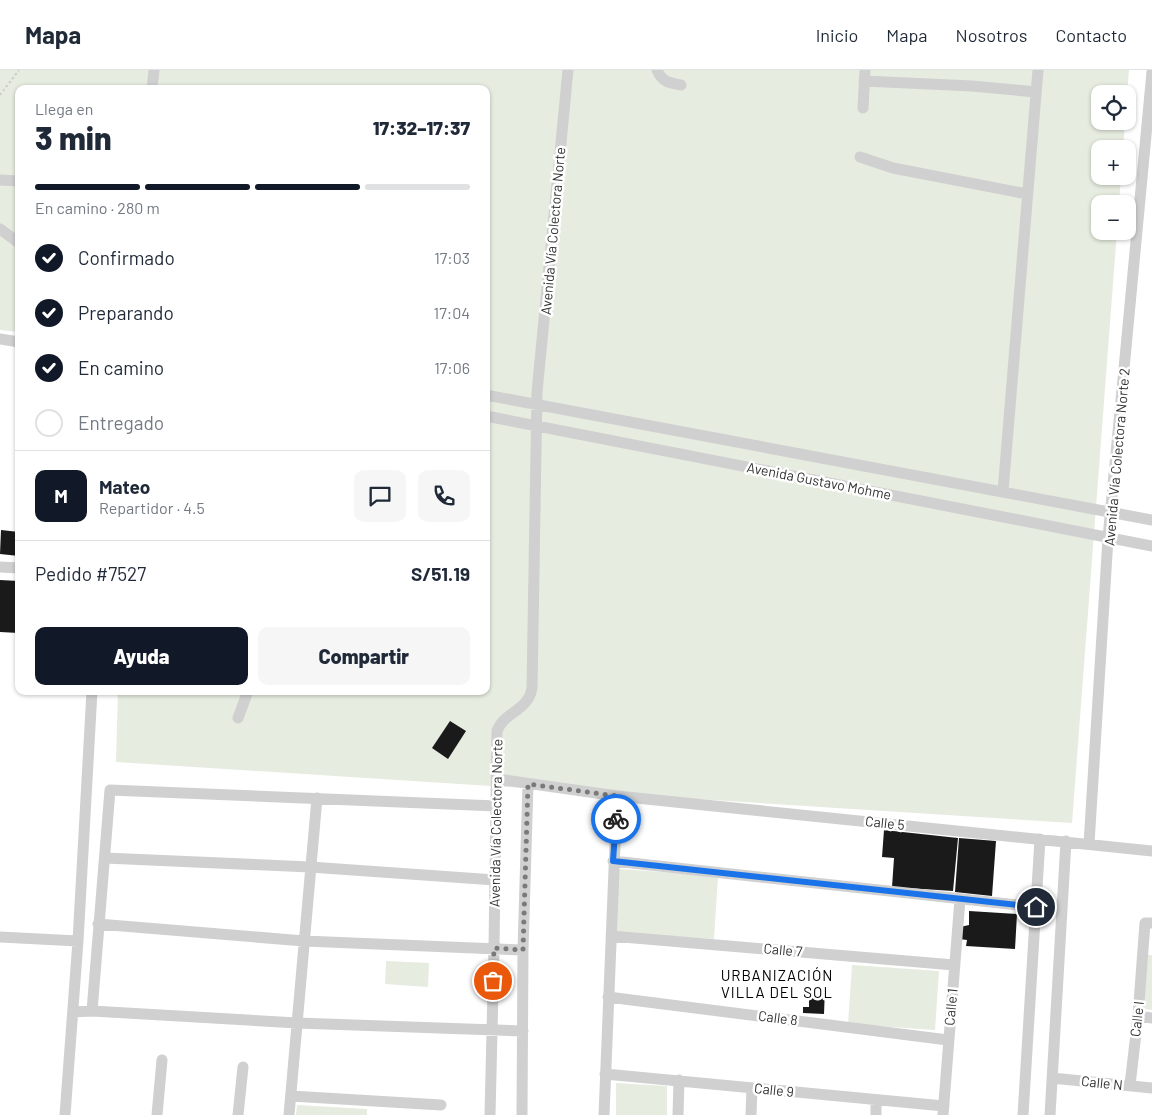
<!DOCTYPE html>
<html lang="es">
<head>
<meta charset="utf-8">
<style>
	:root { --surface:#fff; --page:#f6f6f7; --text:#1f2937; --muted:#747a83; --line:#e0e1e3; --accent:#111827 }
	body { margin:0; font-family:Barlow,sans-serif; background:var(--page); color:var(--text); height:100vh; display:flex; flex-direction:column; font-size:19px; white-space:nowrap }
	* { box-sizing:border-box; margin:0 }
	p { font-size:16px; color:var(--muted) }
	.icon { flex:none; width:28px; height:28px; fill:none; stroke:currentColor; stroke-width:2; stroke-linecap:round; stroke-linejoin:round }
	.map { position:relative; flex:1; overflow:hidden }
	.details { position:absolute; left:15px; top:15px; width:475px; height:610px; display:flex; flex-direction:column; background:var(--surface); border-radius:10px; box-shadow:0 1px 4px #0004 }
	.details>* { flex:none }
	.tools { position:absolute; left:1091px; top:15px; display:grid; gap:10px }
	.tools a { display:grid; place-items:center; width:45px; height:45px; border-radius:10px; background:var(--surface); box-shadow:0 1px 4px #0004; font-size:25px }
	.pin { position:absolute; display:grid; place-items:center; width:42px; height:42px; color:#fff; margin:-21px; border:2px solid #fff; border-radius:50%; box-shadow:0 1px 5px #0007 }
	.courier { position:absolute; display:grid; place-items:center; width:50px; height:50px; margin:-25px; border:4px solid #1a73e8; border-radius:50%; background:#fff; color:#222; box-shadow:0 1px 6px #0007 }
	.summary em { font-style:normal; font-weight:800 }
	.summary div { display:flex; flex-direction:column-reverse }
	.summary { display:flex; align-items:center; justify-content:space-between; height:85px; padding:0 20px }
	h1 { font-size:32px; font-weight:800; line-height:38px }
	.bar { display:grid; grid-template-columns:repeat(4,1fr); gap:8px 5px; align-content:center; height:60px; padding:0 20px }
	.bar i { height:6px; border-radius:4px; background:var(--line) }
	.bar .current { background:var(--accent) }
	.bar p { grid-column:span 4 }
	.line { display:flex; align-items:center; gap:12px; padding:0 20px; border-top:1px solid var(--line) }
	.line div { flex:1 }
	.round { display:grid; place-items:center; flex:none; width:52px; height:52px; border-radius:10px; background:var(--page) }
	ol { padding:0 20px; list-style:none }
	li { display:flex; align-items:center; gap:15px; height:55px }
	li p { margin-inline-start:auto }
	li .icon { padding:5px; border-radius:50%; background:var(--accent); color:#fff; stroke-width:4 }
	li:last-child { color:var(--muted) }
	li i { width:28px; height:28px; border:2px solid var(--line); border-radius:50% }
	.action { display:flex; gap:10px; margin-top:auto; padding:10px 20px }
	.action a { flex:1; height:58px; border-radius:10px; background:var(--accent); color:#fff; font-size:20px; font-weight:800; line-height:58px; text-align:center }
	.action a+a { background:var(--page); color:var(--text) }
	header { display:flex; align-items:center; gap:30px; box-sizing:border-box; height:70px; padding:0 25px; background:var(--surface); border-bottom:1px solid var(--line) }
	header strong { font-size:24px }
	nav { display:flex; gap:28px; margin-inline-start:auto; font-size:18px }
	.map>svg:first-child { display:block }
	.green { fill:#e6ecdf }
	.building { fill:#1a1a1a }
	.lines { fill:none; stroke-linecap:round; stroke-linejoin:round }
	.path { stroke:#cdcdcd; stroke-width:2; stroke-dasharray:2.5 2.5; stroke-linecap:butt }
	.minor { stroke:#d0d0d0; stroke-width:11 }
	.done { stroke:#7a7a7a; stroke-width:5; stroke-dasharray:0 9 }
	.route { stroke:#1a73e8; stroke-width:6 }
	.labels { text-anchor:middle; stroke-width:5; stroke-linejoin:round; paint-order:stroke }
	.street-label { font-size:14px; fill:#333; stroke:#fff }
	.neighbourhood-label { font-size:15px; letter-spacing:1px; fill:#000; stroke:#fff }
</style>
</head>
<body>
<header>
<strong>Mapa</strong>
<nav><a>Inicio</a><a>Mapa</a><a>Nosotros</a><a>Contacto</a></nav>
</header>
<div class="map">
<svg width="1152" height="1045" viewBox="0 0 1152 1045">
	<rect width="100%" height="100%" fill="#fff"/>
	<path class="green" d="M0,0H1129L1127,24H1100V51H1125L1123,79H1100V106H1121L1119,134H1100V161H1117L1072,753L116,692L118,621H486V19H19V262L0,260Z
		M619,799L718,806L714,869L615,863Z
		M1147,885H1152V940L1145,939L1143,934Z
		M386,891L429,893L428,917L385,914Z
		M852,895L939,901L935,960L848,954Z
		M616,1013L667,1016V1045H616Z
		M297,1035L367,1039V1045H296Z"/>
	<path class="building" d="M1,460L19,462V486L0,484Z
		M0,510L19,511V563L0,562Z
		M450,651L466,661L448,689L432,678Z
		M884,760L958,768L953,821L892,817L894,788L882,787Z
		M959,768L996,771L992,826L955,822Z
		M969,841L1017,844L1015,879L966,876L967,870L959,869L960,857L969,855Z
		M809,918H825L824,944L803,943V937H809Z"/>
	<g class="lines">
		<path class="path" d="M0,25L19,0"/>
		<path class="minor" d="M657,0C662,12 669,13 681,15
			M864,11L972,16L1036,22
			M152,19L154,0
			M863,38L865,0
			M860,87L893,98L1027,124
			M0,110L19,111
			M0,159L19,173
			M0,269L19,272
			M486,325L1152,450
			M486,346L1152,476
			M1003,421L1038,0
			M0,497L19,498
			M238,648L248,621
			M497,709L617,726L1152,781
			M1089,774L1108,468L1152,2
			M105,788L310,797L495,810
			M613,791L1036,837
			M98,854L304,871L523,880
			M611,866L954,895
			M0,867L78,871
			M608,927L948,970
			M92,941L110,720L496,736
			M73,942L92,941L297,953L523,961
			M1138,946L1152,948
			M605,1004L944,1036
			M1052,1008L1152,1018
			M1130,1015L1138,946L1145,853H1152
			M291,1026L441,1035
			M65,1045L78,871L92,621
			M157,1045L162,990
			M238,1045L243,997
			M289,1045L317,728
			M490,1045L494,878L497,661C504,642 529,640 532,618L537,322L568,0
			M522,1045L523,880L528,714
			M604,1045L617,726
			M678,1045L679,1010
			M751,1045L752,1018
			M876,1045V1030
			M943,1045L960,829
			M1023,1045L1040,769
			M1050,1045L1066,771"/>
	</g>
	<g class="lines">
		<path class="done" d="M493,911L494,878L523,880L528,714L617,726L616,749"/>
		<path class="route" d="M616,749L613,791L1036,837"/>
	</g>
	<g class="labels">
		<g class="street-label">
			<text transform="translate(553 161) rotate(-85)" y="5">Avenida Vía Colectora Norte</text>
			<text transform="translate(1117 387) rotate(-85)" y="5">Avenida Vía Colectora Norte 2</text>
			<text transform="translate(819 411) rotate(11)" y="5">Avenida Gustavo Mohme</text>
			<text transform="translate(496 753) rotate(-89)" y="5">Avenida Vía Colectora Norte</text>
			<text transform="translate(885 753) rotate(6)" y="5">Calle 5</text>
			<text transform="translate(783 880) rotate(5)" y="5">Calle 7</text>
			<text transform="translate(951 937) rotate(-85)" y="5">Calle 1</text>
			<text transform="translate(778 948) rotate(7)" y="5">Calle 8</text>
			<text transform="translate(1137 949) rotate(-84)" y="5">Calle I</text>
			<text transform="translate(1102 1013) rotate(6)" y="5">Calle N</text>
			<text transform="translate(774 1020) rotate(6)" y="5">Calle 9</text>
		</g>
		<g class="neighbourhood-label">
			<text x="777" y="911">URBANIZACIÓN<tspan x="777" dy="17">VILLA DEL SOL</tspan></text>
		</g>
	</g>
</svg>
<div class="tools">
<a><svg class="icon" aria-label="locate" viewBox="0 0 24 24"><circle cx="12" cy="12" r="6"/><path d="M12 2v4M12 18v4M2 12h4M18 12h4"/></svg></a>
<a>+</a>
<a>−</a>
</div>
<div class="pin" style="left:493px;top:911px;background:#ea580c"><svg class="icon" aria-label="bag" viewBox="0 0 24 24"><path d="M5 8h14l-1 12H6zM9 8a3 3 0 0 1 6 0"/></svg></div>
<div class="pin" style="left:1036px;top:837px;background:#1f2937"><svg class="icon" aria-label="home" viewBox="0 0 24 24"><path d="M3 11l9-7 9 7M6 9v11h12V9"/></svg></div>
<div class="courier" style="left:616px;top:749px"><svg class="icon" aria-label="bike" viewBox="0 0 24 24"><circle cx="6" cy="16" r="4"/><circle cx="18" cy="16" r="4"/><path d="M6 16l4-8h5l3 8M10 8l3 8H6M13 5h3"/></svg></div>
<section class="details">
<div class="summary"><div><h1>3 min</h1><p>Llega en</p></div><em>17:32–17:37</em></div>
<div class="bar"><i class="current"></i><i class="current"></i><i class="current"></i><i></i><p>En camino · 280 m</p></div>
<ol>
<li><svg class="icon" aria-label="check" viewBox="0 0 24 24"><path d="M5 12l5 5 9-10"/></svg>Confirmado<p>17:03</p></li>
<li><svg class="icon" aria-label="check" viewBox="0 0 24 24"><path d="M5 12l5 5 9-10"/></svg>Preparando<p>17:04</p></li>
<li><svg class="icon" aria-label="check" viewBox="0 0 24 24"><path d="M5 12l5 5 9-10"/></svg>En camino<p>17:06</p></li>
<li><i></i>Entregado</li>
</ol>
<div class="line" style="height:90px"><b class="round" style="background:var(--accent);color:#fff">M</b><div><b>Mateo</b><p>Repartidor · 4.5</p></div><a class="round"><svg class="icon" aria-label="chat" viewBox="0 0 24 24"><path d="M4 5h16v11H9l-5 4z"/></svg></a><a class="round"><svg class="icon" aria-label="phone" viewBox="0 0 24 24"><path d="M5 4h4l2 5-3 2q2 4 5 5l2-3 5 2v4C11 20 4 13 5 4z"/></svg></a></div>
<div class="line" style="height:65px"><div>Pedido #7527</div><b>S/51.19</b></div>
<div class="action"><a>Ayuda</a><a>Compartir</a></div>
</section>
</div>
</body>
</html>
